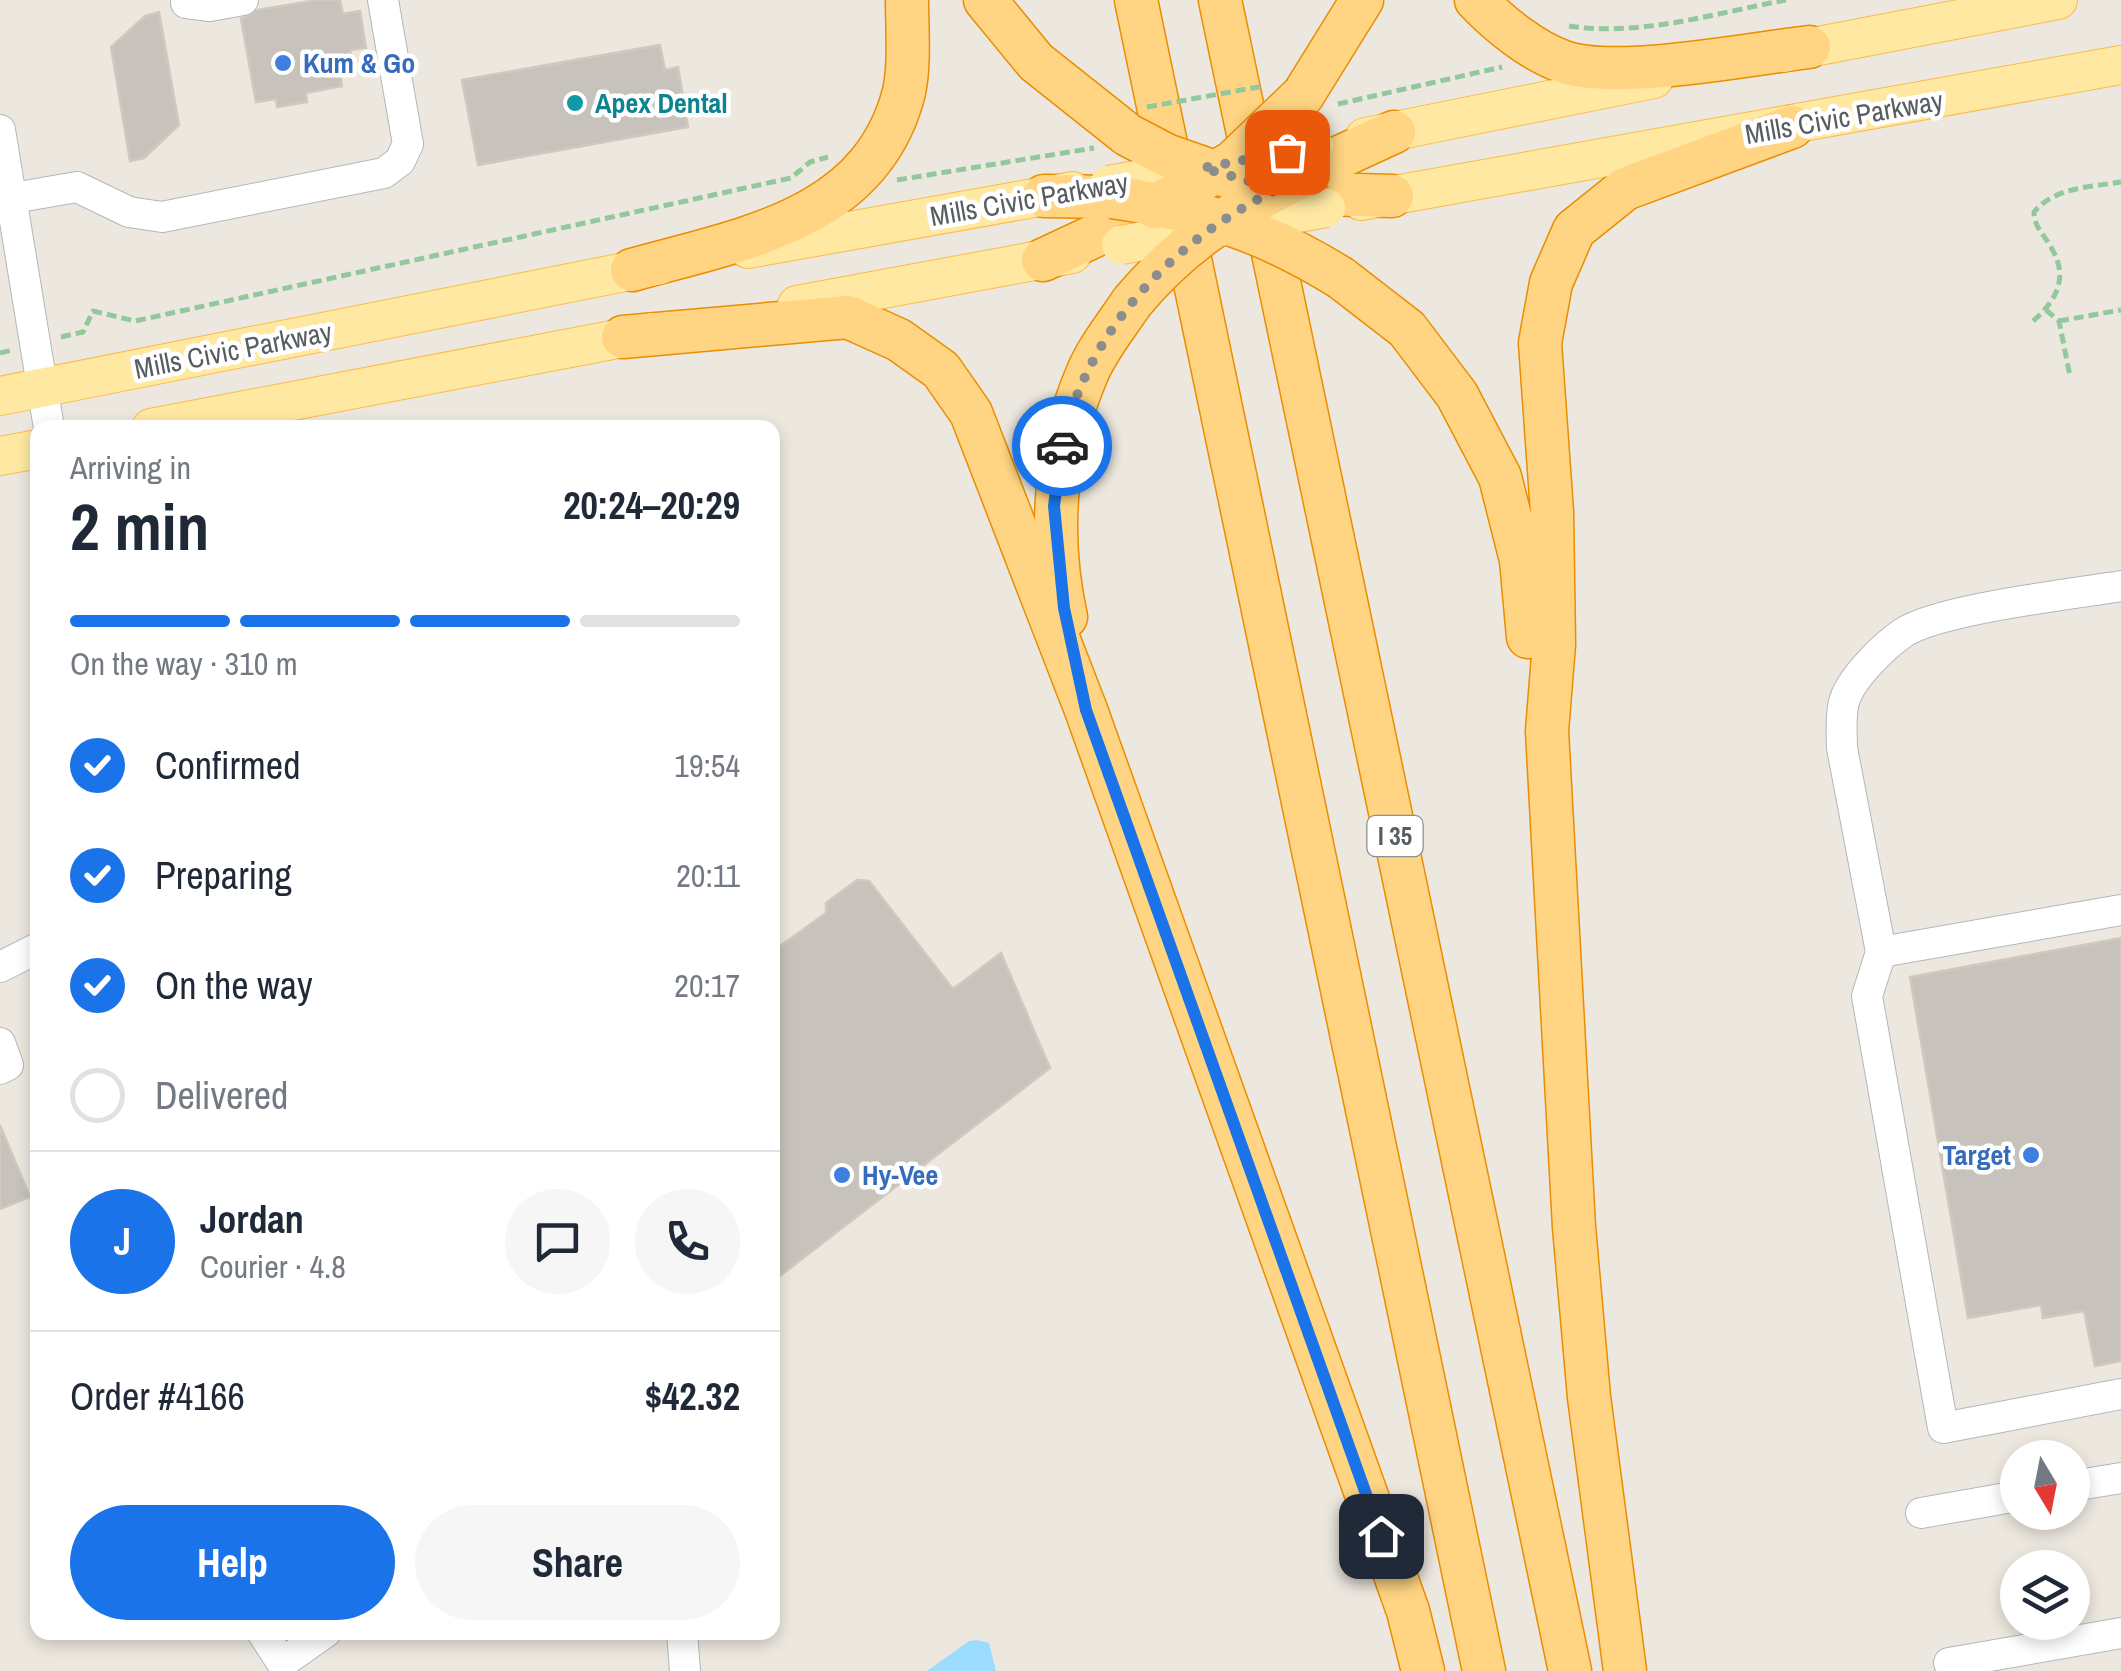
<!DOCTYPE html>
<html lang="en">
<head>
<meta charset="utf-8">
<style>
	:root { --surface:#fff; --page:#f6f6f7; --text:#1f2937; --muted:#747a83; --line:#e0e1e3; --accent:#1a73e8 }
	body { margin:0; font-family:"Archivo Narrow",sans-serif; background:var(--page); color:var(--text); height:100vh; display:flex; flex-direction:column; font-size:38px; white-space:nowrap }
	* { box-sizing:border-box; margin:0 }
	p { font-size:32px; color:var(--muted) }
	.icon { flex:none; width:55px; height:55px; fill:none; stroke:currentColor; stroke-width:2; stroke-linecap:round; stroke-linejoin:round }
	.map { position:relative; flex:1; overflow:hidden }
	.panel { position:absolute; left:30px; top:420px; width:750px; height:1220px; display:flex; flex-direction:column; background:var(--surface); border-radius:20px; box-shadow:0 5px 15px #0003 }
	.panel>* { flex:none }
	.needle { width:65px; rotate:170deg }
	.buttons { position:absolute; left:2000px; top:1440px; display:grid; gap:20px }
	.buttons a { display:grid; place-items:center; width:90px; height:90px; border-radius:50%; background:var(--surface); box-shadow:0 5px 15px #0003; font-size:50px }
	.pin { position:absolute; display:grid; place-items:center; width:85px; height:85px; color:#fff; margin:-42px; border-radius:20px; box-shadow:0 5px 15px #0006 }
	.courier { position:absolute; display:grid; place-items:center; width:100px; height:100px; margin:-50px; border:8px solid #1a73e8; border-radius:50%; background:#fff; color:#222; box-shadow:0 2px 12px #0007 }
	.head em { font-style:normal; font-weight:800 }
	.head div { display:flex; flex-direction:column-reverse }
	.head { display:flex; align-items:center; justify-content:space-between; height:170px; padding:0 40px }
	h1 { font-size:65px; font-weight:800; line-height:75px }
	.bar { display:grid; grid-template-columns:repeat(4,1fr); gap:15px 10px; align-content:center; height:120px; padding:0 40px }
	.bar i { height:12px; border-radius:8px; background:var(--line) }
	.bar .current { background:var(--accent) }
	.bar p { grid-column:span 4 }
	.line { display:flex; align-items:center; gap:25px; padding:0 40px; border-top:2px solid var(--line) }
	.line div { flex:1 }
	.round { display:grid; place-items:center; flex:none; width:105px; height:105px; border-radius:52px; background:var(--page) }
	ol { padding:0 40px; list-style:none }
	li { display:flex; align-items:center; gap:30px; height:110px }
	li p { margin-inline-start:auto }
	li .icon { padding:10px; border-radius:50%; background:var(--accent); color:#fff; stroke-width:4 }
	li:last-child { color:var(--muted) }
	li i { width:55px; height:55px; border:5px solid var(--line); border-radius:50% }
	.primary-button { display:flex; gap:20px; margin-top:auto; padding:20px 40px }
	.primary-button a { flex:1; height:115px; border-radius:60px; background:var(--accent); color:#fff; font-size:40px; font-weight:800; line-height:115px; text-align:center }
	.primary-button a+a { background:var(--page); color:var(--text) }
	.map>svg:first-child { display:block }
	.water { fill:#9cddff }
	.building { fill:#c7c3bc; stroke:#d2c9bd; stroke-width:2.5 }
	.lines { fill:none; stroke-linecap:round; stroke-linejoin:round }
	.minor-casing { stroke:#b2b7bb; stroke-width:32 }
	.major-casing { stroke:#fcba49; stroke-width:40 }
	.highway-casing { stroke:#eb8d00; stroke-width:45 }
	.path { stroke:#92c89c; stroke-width:5; stroke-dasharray:10 5; stroke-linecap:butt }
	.minor { stroke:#fff; stroke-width:30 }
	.major { stroke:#ffe8a1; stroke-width:38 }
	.highway { stroke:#ffd583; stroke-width:42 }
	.major-bridge-casing { stroke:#fcba49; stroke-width:40; stroke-linecap:butt }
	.highway-bridge-casing { stroke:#eb8d00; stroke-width:45; stroke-linecap:butt }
	.path-bridge { stroke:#92c89c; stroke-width:5; stroke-dasharray:10 5; stroke-linecap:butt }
	.major-bridge { stroke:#ffe8a1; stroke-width:38 }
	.highway-bridge { stroke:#ffd583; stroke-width:42 }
	.done { stroke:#8c8e8d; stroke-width:10; stroke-dasharray:0 18 }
	.route { stroke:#1a73e8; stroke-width:12 }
	.shop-dot { fill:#3f7fe0; stroke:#fff; stroke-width:4 }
	.culture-dot { fill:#0f9aa8; stroke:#fff; stroke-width:4 }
	.labels { text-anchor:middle; stroke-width:9; stroke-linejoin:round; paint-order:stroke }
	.shield { fill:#fff; stroke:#8a8e90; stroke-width:2.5 }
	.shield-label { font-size:25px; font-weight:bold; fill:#585d61 }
	.shop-label { font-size:28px; font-weight:bold; fill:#366cbe; stroke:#fff; text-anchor:start }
	.culture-label { font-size:28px; font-weight:bold; fill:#0d838f; stroke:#fff; text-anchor:start }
	.street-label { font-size:28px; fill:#585d61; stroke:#fff }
</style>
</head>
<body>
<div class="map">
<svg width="2121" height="1671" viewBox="0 0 2121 1671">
	<rect width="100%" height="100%" fill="#ede8df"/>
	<path class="water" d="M977,1640L989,1643L996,1671H927L969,1641Z"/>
	<path class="building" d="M317,0H340L343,14L360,11L366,48L350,50L352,61L339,63L342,86L306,93L307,102L277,107L276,99L256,102L241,19L258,10Z
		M159,12L179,125L144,158L130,161L111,47L145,16Z
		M660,45L665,70L678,67L688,127L478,165L462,80Z
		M857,880L869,881L953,989L1001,953L1050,1068L772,1282V952L826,913V903Z
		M2121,938V1361L2095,1366L2084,1311L2043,1318L2041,1305L1968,1318L1910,977Z
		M0,1125L30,1197L0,1209Z"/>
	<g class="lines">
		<defs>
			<path id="minor" d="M186,3L210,6L243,0
				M0,130L49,428
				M13,198L77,187L129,212L162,217L384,173L400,161L408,144L383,0
				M2121,586C2073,594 1939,609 1903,633C1884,646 1850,679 1844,702C1840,717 1842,733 1842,748L1881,952L1867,996L1943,1428L2121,1394
				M1881,952L2121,910
				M0,967L38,948
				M0,1043L8,1065L0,1069
				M2072,1486L2121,1478
				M1921,1513L2018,1496
				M262,1632L282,1663L326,1632
				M682,1632L685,1671
				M1949,1663L2121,1633"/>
			<path id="major" d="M1782,53L2058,0
				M1365,137L1654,79
				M1361,201L2121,65
				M748,249L1073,191
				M797,305L1072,254
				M0,396L660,265
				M151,428L654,332
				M0,456L38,449"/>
			<path id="highway" d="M985,0L1036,62L1128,135
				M1136,0L1484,1671
				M1220,0L1570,1671
				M1476,0C1499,24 1532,51 1564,62C1617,80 1749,54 1809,47
				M1303,95L1362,0
				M1318,167L1394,132
				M1324,194L1392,196
				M1044,196L1112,197
				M1043,260L1118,225
				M632,270C741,239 871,221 904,92C910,64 907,28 907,0
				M1341,278L1407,329L1457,395L1500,477L1521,560L1528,637
				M623,337L848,317L899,340L941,370L971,413L1086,710L1408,1611L1423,1671
				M1066,617C1048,535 1054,451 1087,374C1097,349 1117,325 1132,302
				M1625,1671L1589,1397L1574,1227L1547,731L1554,644L1552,512L1540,343L1551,283L1574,230L1625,189L1792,127"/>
		</defs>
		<use href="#minor" class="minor-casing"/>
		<use href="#major" class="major-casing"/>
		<use href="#highway" class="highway-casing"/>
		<path class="path" d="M1569,26C1640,37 1716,13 1786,0
			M1338,104L1502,67
			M897,180L1094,148
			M2046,310L2059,321L2070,376
			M2033,321C2056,301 2069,278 2052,249C2045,235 2034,228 2034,212C2055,187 2090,187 2121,182
			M2059,321L2121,310
			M61,337L83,332L93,311L135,321L791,178L810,162L828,157
			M0,353L12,350"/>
		<use href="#minor" class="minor"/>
		<use href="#major" class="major"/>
		<use href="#highway" class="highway"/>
		<defs>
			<path id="major-bridge" d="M1233,162L1314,146
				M1109,185L1201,168
				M1121,245L1326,208"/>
			<path id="highway-bridge" d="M1128,135L1166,155L1235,179
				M1112,197C1200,210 1264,230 1341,278
				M1154,207L1233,162L1303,95
				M1132,302C1190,233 1240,209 1318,167"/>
		</defs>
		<use href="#major-bridge" class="major-bridge-casing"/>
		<use href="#highway-bridge" class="highway-bridge-casing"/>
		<path class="path-bridge" d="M1147,107L1264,86"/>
		<use href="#major-bridge" class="major-bridge"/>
		<use href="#highway-bridge" class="highway-bridge"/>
	</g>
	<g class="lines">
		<path class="done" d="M1062,446C1086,330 1175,239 1278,189L1202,168L1287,152"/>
		<path class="route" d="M1062,446L1054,506L1064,608L1086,710L1381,1536"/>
	</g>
	<g class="shop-dot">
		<circle cx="283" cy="63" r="10"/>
		<circle cx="2031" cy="1155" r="10"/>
		<circle cx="842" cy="1175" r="10"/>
	</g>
	<circle class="culture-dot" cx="575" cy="103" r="10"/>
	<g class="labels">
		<rect class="shield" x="1367.5" y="816" width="55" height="40" rx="8"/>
		<g class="shield-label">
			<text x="1395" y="845">I 35</text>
		</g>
		<g class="shop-label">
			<text x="303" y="73">Kum &amp; Go</text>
			<text x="2011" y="1165" text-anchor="end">Target</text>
			<text x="862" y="1185">Hy-Vee</text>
		</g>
		<g class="culture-label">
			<text x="595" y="113">Apex Dental</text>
		</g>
		<g class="street-label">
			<text transform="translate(1844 117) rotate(-10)" y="10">Mills Civic Parkway</text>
			<text transform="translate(1029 199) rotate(-10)" y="10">Mills Civic Parkway</text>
			<text transform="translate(233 350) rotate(-11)" y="10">Mills Civic Parkway</text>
		</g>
	</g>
</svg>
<div class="buttons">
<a><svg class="needle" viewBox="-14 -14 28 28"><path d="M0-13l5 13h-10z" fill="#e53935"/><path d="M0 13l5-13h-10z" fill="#747a83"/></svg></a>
<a><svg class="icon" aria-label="layers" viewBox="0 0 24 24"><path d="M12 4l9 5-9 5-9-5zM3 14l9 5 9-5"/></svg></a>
</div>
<div class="pin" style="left:1287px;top:152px;background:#ea580c"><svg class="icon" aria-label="bag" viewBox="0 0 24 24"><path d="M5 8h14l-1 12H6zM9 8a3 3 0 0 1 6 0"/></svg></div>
<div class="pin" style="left:1381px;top:1536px;background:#1f2937"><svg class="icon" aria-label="home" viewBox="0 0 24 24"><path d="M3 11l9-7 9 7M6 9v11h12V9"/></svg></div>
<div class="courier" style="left:1062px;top:446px"><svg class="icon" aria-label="car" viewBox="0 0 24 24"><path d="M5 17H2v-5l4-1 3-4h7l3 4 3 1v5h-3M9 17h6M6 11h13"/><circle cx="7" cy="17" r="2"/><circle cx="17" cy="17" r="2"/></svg></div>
<section class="panel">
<div class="head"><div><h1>2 min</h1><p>Arriving in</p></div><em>20:24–20:29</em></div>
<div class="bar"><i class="current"></i><i class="current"></i><i class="current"></i><i></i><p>On the way · 310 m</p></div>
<ol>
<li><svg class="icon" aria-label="check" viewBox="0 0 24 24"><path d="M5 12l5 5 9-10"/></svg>Confirmed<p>19:54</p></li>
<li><svg class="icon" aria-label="check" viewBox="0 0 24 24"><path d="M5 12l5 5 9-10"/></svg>Preparing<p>20:11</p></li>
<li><svg class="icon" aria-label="check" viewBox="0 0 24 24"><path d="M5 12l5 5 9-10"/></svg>On the way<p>20:17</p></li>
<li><i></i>Delivered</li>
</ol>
<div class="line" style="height:180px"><b class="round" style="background:var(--accent);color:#fff">J</b><div><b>Jordan</b><p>Courier · 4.8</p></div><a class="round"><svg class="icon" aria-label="chat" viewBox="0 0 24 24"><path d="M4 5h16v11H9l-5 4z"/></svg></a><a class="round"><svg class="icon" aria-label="phone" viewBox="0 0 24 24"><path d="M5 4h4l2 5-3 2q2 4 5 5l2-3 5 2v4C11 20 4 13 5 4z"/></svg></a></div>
<div class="line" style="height:130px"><div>Order #4166</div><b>$42.32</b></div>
<div class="primary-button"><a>Help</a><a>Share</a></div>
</section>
</div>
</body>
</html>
